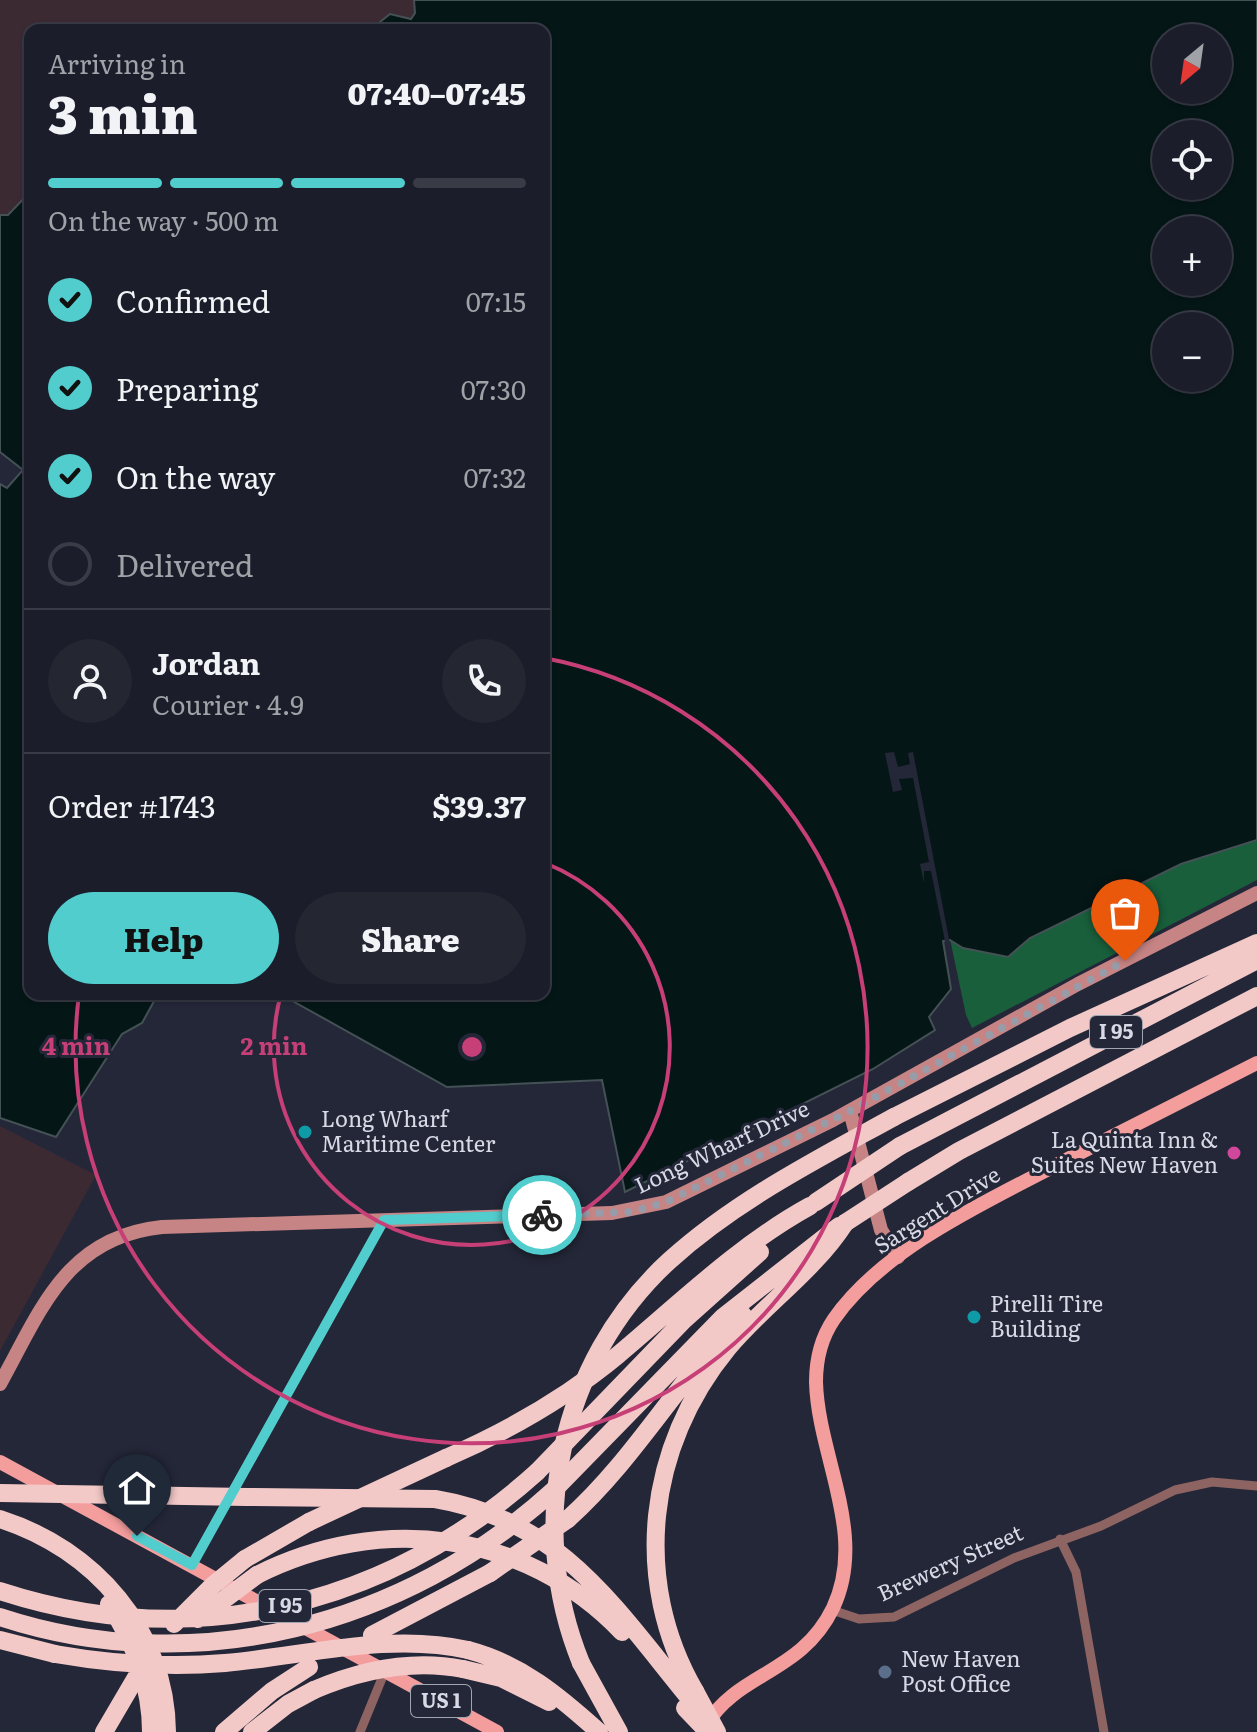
<!DOCTYPE html>
<html lang="en">
<head>
<meta charset="utf-8">
<style>
	:root { --surface:#1b1d2a; --page:#242632; --text:#f1f3f6; --muted:#a0a2a8; --line:#393b47; --accent:#52cdce }
	body { margin:0; font-family:Literata,serif; background:var(--page); color:var(--text); height:100vh; display:flex; flex-direction:column; font-size:30px; white-space:nowrap }
	* { box-sizing:border-box; margin:0 }
	p { font-size:26px; color:var(--muted) }
	.icon { flex:none; width:44px; height:44px; fill:none; stroke:currentColor; stroke-width:2; stroke-linecap:round; stroke-linejoin:round }
	.map { position:relative; flex:1; overflow:hidden }
	.sheet { position:absolute; left:24px; top:24px; width:526px; height:976px; display:flex; flex-direction:column; background:var(--surface); border-radius:16px; box-shadow:0 2px 6px #0004,0 0 0 2px var(--line) }
	.sheet>* { flex:none }
	.needle { width:52px; rotate:209deg }
	.fabs { position:absolute; left:1152px; top:24px; display:grid; gap:16px }
	.fabs a { display:grid; place-items:center; width:80px; height:80px; border-radius:50%; background:var(--surface); box-shadow:0 2px 6px #0004,0 0 0 2px var(--line); font-size:40px }
	.pin { position:absolute; display:grid; place-items:center; width:68px; height:68px; color:#fff; margin:-82px -34px; border-radius:50% 50% 50% 0; rotate:-45deg; box-shadow:0 0 8px #0007 }
	.pin .icon { rotate:45deg }
	.courier { position:absolute; display:grid; place-items:center; width:80px; height:80px; margin:-40px; border:6px solid #52cdce; border-radius:50%; background:#fff; color:#222; box-shadow:0 2px 10px #0007 }
	.head em { font-style:normal; font-weight:800 }
	.head div { display:flex; flex-direction:column-reverse }
	.head { display:flex; align-items:center; justify-content:space-between; height:136px; padding:0 24px }
	h1 { font-size:52px; font-weight:800; line-height:60px }
	.bar { display:grid; grid-template-columns:repeat(4,1fr); gap:12px 8px; align-content:center; height:96px; padding:0 24px }
	.bar i { height:10px; border-radius:6px; background:var(--line) }
	.bar .on { background:var(--accent) }
	.bar p { grid-column:span 4 }
	.line { display:flex; align-items:center; gap:20px; padding:0 24px; border-top:2px solid var(--line) }
	.line div { flex:1 }
	.round { display:grid; place-items:center; flex:none; width:84px; height:84px; border-radius:42px; background:var(--page) }
	ol { padding:0 24px; list-style:none }
	li { display:flex; align-items:center; gap:24px; height:88px }
	li p { margin-inline-start:auto }
	li .icon { padding:8px; border-radius:50%; background:var(--accent); color:#111; stroke-width:4 }
	li:last-child { color:var(--muted) }
	li i { width:44px; height:44px; border:4px solid var(--line); border-radius:50% }
	.primary-button { display:flex; gap:16px; margin-top:auto; padding:16px 24px }
	.primary-button a { flex:1; height:92px; border-radius:48px; background:var(--accent); color:#111; font-size:32px; font-weight:800; line-height:92px; text-align:center }
	.primary-button a+a { background:var(--page); color:var(--text) }
	.map>svg:first-child { display:block }
	.industrial { fill:#3c2a33 }
	.green { fill:#195f3c }
	.water { fill:#051617; stroke:#445155; stroke-width:2; fill-rule:evenodd }
	.pier { fill:#242738 }
	.lines { fill:none; stroke-linecap:round; stroke-linejoin:round }
	.street { stroke:#8e6463; stroke-width:9 }
	.secondary { stroke:#c78484; stroke-width:14 }
	.primary { stroke:#f39d9d; stroke-width:14 }
	.highway { stroke:#f3c9c8; stroke-width:18 }
	.highway-bridge { stroke:#f3c9c8; stroke-width:18 }
	.done { stroke:#989ba8; stroke-width:8; stroke-dasharray:0 14.4 }
	.route { stroke:#52cdce; stroke-width:10 }
	.ring { fill:none; stroke:#c63f77; stroke-width:4 }
	.culture-dot { fill:#0f9aa8; stroke:#242738; stroke-width:3 }
	.hotel-dot { fill:#d1479c; stroke:#242738; stroke-width:3 }
	.service-dot { fill:#5c6f8a; stroke:#242738; stroke-width:3 }
	.labels { text-anchor:middle; stroke-width:6; stroke-linejoin:round; paint-order:stroke }
	.shield { fill:#242738; stroke:#a1a4b1; stroke-width:2 }
	.shield-label { font-size:20px; font-weight:bold; fill:#d7dae5 }
	.poi-label { font-size:22px; fill:#d7dae5; stroke:#242738; text-anchor:start }
	.street-label { font-size:22px; fill:#d7dae5; stroke:#242738 }
	.centre { fill:#c63f77; stroke:#242738; stroke-width:4 }
	.ring-label { font-size:24px; text-anchor:middle; font-weight:bold; fill:#c63f77; stroke:#242738; stroke-width:6; stroke-linejoin:round; paint-order:stroke }
</style>
</head>
<body>
<div class="map">
<svg width="1257" height="1732" viewBox="0 0 1257 1732">
	<rect width="100%" height="100%" fill="#242738"/>
	<path class="industrial" d="M0,0H413L415,13L407,20L396,17L377,22L370,30H30V192L8,215H0Z
		M0,1126L96,1175L0,1351Z"/>
	<path class="green" d="M1257,840V880L972,1028L966,1015L950,939L963,948L1008,956L1030,938L1181,864Z"/>
	<path class="water" d="M414,0H1257V840L1181,864L1030,938L1008,957L963,948L950,940L943,941L951,989L929,1017L935,1030L873,1069L625,1192L602,1080L447,1087L280,994H544V30H370L390,14L411,19L415,13ZM1166,38H1218V90H1166ZM1166,134H1218V186H1166ZM1166,230H1218V282H1166ZM1166,326H1218V378H1166Z
		M30,192V994H158L142,1023L122,1034L56,1137L0,1118V484L7,488L23,470L0,452V215H8Z"/>
	<path class="pier" d="M894,752L898,767L910,764L908,753L913,752L950,944L951,971L931,871H924V883L920,864L929,862L913,778L899,779L902,790L893,792L885,753Z"/>
	<g class="lines">
		<path class="street" d="M1060,1539L1076,1572L1104,1732
			M192,1565L384,1220
			M832,1610L859,1619L894,1617L1014,1558L1101,1526L1175,1490L1212,1482L1257,1486
			M360,1732L385,1671"/>
		<path class="secondary" d="M850,1111L881,1230L898,1257
			M0,1384C41,1310 66,1237 162,1227L612,1213L666,1202L833,1120L1078,984L1257,893"/>
		<path class="primary" d="M0,1462L497,1732
			M706,1725C738,1672 801,1674 833,1608C868,1534 818,1457 816,1382C816,1360 821,1338 834,1319C883,1248 988,1201 1062,1162C1127,1129 1192,1096 1257,1063"/>
		<path class="highway" d="M894,1117L1070,1028L1257,943
			M900,1146L1257,960
			M908,1182L959,1151L1257,996
			M446,1458C508,1431 566,1398 618,1355C680,1303 739,1245 810,1206
			M537,1472L684,1320L760,1252
			M554,1490L723,1317L839,1226
			M247,1497L435,1499C561,1520 615,1608 690,1699
			M0,1519C94,1549 166,1630 167,1732
			M568,1519C636,1458 679,1378 743,1315
			M245,1559L309,1522
			M257,1575C380,1513 524,1530 622,1632
			M109,1604C134,1642 151,1686 151,1732
			M372,1635L490,1573
			M0,1640L55,1654
			M468,1650C521,1664 559,1696 599,1732
			M581,1663L619,1732
			M463,1669L501,1678L549,1702
			M695,1691C631,1581 647,1446 728,1348C765,1304 814,1271 845,1223
			M224,1732L272,1691L309,1667
			M252,1732L288,1704L314,1690"/>
		<path class="highway-bridge" d="M816,1202L900,1146
			M845,1223L908,1182
			M0,1493L247,1497
			M309,1522L446,1458
			M490,1573L568,1519
			M0,1591C193,1654 387,1607 537,1472
			M0,1617C194,1681 405,1626 554,1490
			M198,1619L257,1575
			M174,1624L212,1586L245,1559
			M55,1654C112,1664 168,1668 225,1663C304,1656 389,1632 468,1650
			M581,1663C525,1526 559,1362 669,1261C735,1201 816,1160 894,1117
			M314,1690C361,1670 412,1659 463,1669
			M695,1691L717,1732
			M685,1708L708,1732
			M104,1732L148,1657"/>
	</g>
	<g class="lines">
		<path class="done" d="M542,1215L631,1212L666,1202L850,1111L1125,961"/>
		<path class="route" d="M137,1536L192,1565L384,1220L542,1215"/>
	</g>
	<g class="ring">
		<path d="M545 863A198 198 0 1 1 281 994"/>
		<path d="M544 658A396 396 0 1 1 79 995"/>
	</g>
	<g class="culture-dot">
		<circle cx="305" cy="1132" r="8"/>
		<circle cx="974" cy="1317" r="8"/>
	</g>
	<circle class="hotel-dot" cx="1234" cy="1153" r="8"/>
	<circle class="service-dot" cx="885" cy="1672" r="8"/>
	<g class="labels">
		<g class="shield">
			<rect x="1090" y="1016" width="52" height="32" rx="6"/>
			<rect x="259" y="1590" width="52" height="32" rx="6"/>
			<rect x="411" y="1685" width="60" height="32" rx="6"/>
		</g>
		<g class="shield-label">
			<text x="1116" y="1039">I 95</text>
			<text x="285" y="1613">I 95</text>
			<text x="441" y="1708">US 1</text>
		</g>
		<g class="poi-label">
			<text x="321" y="1127">Long Wharf<tspan x="321" dy="25">Maritime Center</tspan></text>
			<text x="1218" y="1148" text-anchor="end">La Quinta Inn &amp;<tspan x="1218" dy="25">Suites New Haven</tspan></text>
			<text x="990" y="1312">Pirelli Tire<tspan x="990" dy="25">Building</tspan></text>
			<text x="901" y="1667">New Haven<tspan x="901" dy="25">Post Office</tspan></text>
		</g>
		<g class="street-label">
			<text transform="translate(722 1147) rotate(-25)" y="8">Long Wharf Drive</text>
			<text transform="translate(937 1210) rotate(-32)" y="8">Sargent Drive</text>
			<text transform="translate(950 1563) rotate(-24)" y="8">Brewery Street</text>
		</g>
	</g>
	<circle cx="472" cy="1047" r="12" class="centre"/>
	<g class="ring-label">
		<text x="76" y="1055">4 min</text>
		<text x="274" y="1055">2 min</text>
	</g>
</svg>
<div class="fabs">
<a><svg class="needle" viewBox="-14 -14 28 28"><path d="M0-13l5 13h-10z" fill="#e53935"/><path d="M0 13l5-13h-10z" fill="#a0a2a8"/></svg></a>
<a><svg class="icon" aria-label="locate" viewBox="0 0 24 24"><circle cx="12" cy="12" r="6"/><path d="M12 2v4M12 18v4M2 12h4M18 12h4"/></svg></a>
<a>+</a>
<a>−</a>
</div>
<div class="pin" style="left:1125px;top:961px;background:#ea580c"><svg class="icon" aria-label="bag" viewBox="0 0 24 24"><path d="M5 8h14l-1 12H6zM9 8a3 3 0 0 1 6 0"/></svg></div>
<div class="pin" style="left:137px;top:1536px;background:#1f2937"><svg class="icon" aria-label="home" viewBox="0 0 24 24"><path d="M3 11l9-7 9 7M6 9v11h12V9"/></svg></div>
<div class="courier" style="left:542px;top:1215px"><svg class="icon" aria-label="bike" viewBox="0 0 24 24"><circle cx="6" cy="16" r="4"/><circle cx="18" cy="16" r="4"/><path d="M6 16l4-8h5l3 8M10 8l3 8H6M13 5h3"/></svg></div>
<section class="sheet">
<div class="head"><div><h1>3 min</h1><p>Arriving in</p></div><em>07:40–07:45</em></div>
<div class="bar"><i class="on"></i><i class="on"></i><i class="on"></i><i></i><p>On the way · 500 m</p></div>
<ol>
<li><svg class="icon" aria-label="check" viewBox="0 0 24 24"><path d="M5 12l5 5 9-10"/></svg>Confirmed<p>07:15</p></li>
<li><svg class="icon" aria-label="check" viewBox="0 0 24 24"><path d="M5 12l5 5 9-10"/></svg>Preparing<p>07:30</p></li>
<li><svg class="icon" aria-label="check" viewBox="0 0 24 24"><path d="M5 12l5 5 9-10"/></svg>On the way<p>07:32</p></li>
<li><i></i>Delivered</li>
</ol>
<div class="line" style="height:144px"><a class="round"><svg class="icon" aria-label="person" viewBox="0 0 24 24"><circle cx="12" cy="8" r="4"/><path d="M4 21q1-7 8-7t8 7"/></svg></a><div><b>Jordan</b><p>Courier · 4.9</p></div><a class="round"><svg class="icon" aria-label="phone" viewBox="0 0 24 24"><path d="M5 4h4l2 5-3 2q2 4 5 5l2-3 5 2v4C11 20 4 13 5 4z"/></svg></a></div>
<div class="line" style="height:104px"><div>Order #1743</div><b>$39.37</b></div>
<div class="primary-button"><a>Help</a><a>Share</a></div>
</section>
</div>
</body>
</html>
